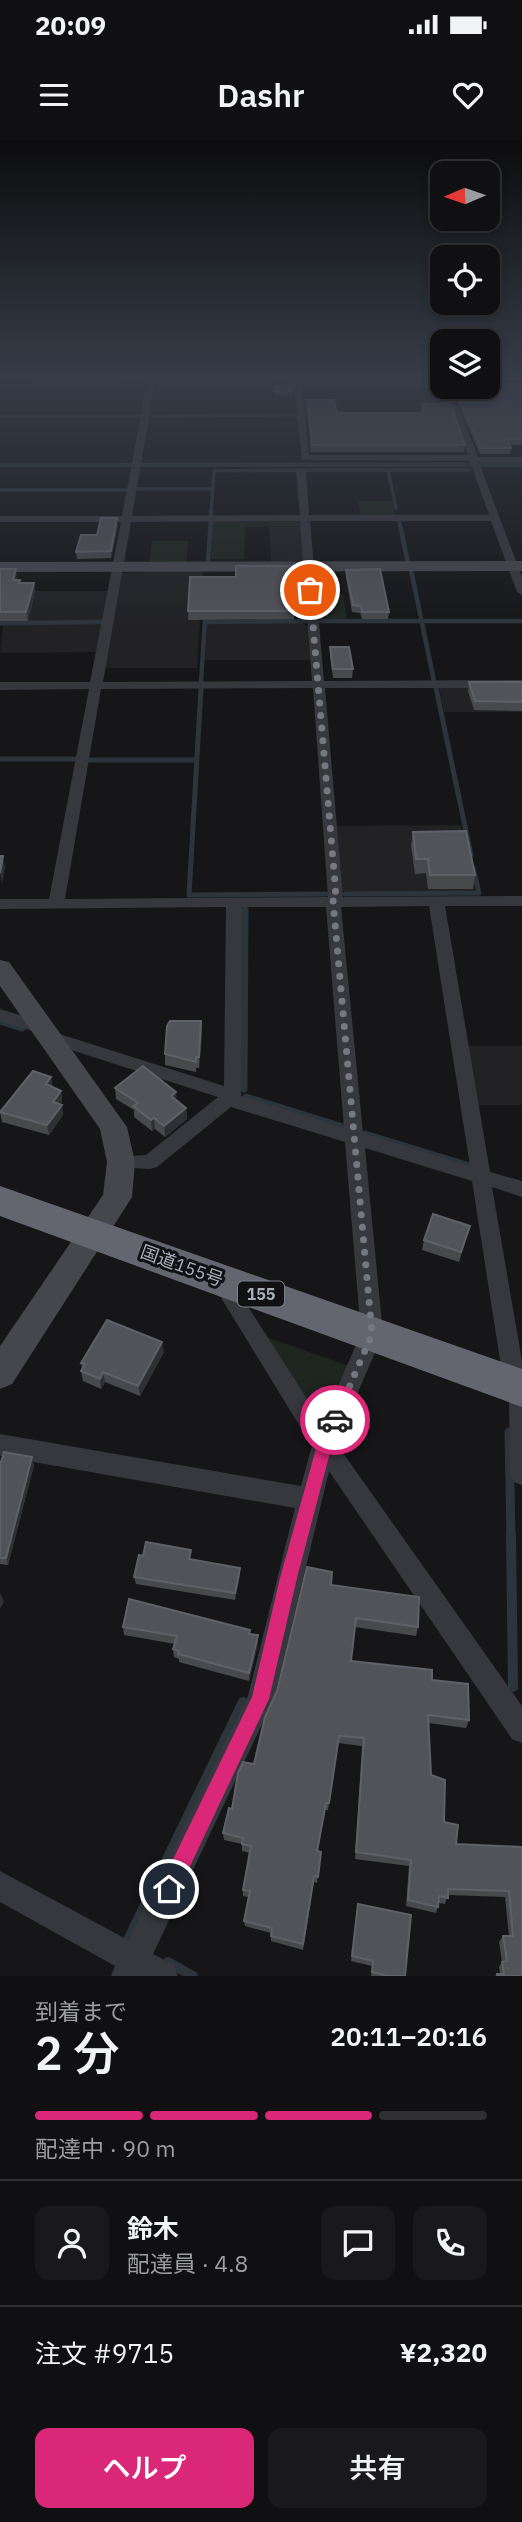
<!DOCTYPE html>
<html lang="ja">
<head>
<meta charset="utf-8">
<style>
	:root { --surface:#101012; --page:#19191b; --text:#f1f3f6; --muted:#9c9d9f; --line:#303032; --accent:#db2777 }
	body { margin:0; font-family:"IBM Plex Sans","Noto Sans JP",sans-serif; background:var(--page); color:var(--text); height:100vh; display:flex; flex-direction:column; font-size:26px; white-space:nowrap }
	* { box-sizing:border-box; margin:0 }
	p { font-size:23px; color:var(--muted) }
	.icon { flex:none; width:38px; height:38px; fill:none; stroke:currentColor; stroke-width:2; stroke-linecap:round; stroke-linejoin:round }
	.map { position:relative; height:1836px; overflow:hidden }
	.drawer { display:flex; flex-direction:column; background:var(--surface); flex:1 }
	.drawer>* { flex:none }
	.needle { width:46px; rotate:268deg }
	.buttons { position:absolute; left:430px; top:21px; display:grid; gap:14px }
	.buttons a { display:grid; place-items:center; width:70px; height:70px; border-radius:14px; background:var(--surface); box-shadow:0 4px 10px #0003,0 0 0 2px var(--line); font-size:35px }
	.pin { position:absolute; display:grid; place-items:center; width:60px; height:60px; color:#fff; margin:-30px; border:4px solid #fff; border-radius:50%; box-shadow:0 2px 7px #0007 }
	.courier { position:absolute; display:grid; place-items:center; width:70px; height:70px; margin:-35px; border:5px solid #db2777; border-radius:50%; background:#fff; color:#222; box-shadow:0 2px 9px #0007 }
	.headline em { font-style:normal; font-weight:600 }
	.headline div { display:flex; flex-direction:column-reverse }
	.headline { display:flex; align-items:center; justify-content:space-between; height:119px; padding:0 35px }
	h1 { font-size:46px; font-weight:600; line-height:52px }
	.bar { display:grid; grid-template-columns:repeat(4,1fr); gap:10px 7px; align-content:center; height:84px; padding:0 35px }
	.bar i { height:9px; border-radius:5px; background:var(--line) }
	.bar .on { background:var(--accent) }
	.bar p { grid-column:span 4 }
	.line { display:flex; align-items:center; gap:18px; padding:0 35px; border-top:2px solid var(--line) }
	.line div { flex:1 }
	.round { display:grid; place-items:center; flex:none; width:74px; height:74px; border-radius:14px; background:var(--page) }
	.button { display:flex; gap:14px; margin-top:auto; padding:14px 35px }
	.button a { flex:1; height:80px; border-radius:14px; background:var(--accent); color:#fff; font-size:28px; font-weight:600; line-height:80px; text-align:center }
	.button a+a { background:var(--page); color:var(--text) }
	.status { display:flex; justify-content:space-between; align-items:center; height:49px; padding:0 35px; background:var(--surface); direction:ltr }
	.status svg { height:19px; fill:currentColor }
	header { display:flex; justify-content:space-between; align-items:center; height:91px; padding:0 35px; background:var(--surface); font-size:32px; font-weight:600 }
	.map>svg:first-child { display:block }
	.built { fill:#222225 }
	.green { fill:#1e261f }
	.water { fill:#2c353c }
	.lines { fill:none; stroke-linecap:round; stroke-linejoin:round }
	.stream-far5 { stroke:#2c353c; stroke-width:3.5 }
	.stream-far4 { stroke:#2c353c; stroke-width:4.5 }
	.stream-far3 { stroke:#2c353c; stroke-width:5 }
	.stream-far2 { stroke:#2c353c; stroke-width:7 }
	.stream-far1 { stroke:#2c353c; stroke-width:9 }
	.stream { stroke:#2c353c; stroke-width:10 }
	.street { fill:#37383d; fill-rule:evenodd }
	.secondary { fill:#45474d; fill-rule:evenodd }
	.highway { fill:#63666e; fill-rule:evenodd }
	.wall { fill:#47494d }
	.shaded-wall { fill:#2f3033 }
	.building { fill:#525359; stroke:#5f6168; stroke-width:2 }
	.route { fill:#db2777 }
	.done { stroke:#757880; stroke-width:7; stroke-dasharray:0 12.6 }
	.labels { text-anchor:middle; stroke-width:6; stroke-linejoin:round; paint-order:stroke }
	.shield { fill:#111113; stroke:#7b7e86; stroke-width:2 }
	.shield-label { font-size:16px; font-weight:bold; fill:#a8adb8 }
	.street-label { font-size:18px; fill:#a8adb8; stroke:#111113 }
</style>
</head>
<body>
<div class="status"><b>20:09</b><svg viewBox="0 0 49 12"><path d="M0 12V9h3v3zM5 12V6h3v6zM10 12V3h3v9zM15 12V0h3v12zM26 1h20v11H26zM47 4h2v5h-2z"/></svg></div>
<header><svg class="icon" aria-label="menu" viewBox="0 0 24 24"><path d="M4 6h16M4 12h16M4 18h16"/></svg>Dashr<svg class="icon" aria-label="heart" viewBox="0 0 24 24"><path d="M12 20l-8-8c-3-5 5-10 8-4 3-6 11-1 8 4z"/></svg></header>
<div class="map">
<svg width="522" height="1836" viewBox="0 0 522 1836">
	<rect width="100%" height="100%" fill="#161618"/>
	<path class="built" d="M301,386L304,421L271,423L269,387Z
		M203,430L197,528H104L122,433Z
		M0,451H109L103,481H0Z
		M207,483H303L308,487L312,520H205Z
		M3,484H102L97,512L0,513Z
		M439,547H522V572H444Z
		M461,685L476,752H340L334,686Z
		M465,906H522V965H475Z"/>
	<path class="green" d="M358,361H393L396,377H361Z
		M213,380H300L301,386L245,387L244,419H211Z
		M152,401H188L186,423L149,424Z
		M315,454H343L347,480H318Z
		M263,1196L349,1226L327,1277L315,1274Z"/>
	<path class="water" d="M522,322V327H0V323Z"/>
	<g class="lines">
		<path class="stream-far5" d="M0,276H142
			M149,276L296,275
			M304,330H470
			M388,330L396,368
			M137,349H212
			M0,350H128
			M211,373L214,331L297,330"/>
		<path class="stream-far4" d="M211,376V371
			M399,380L408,423
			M208,422L211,380
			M411,430L434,541
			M318,481H522
			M205,482L308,481
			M0,483L101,482
			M201,542L205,480"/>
		<path class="stream-far3" d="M201,548L189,755L326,754
			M436,548L471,715
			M0,619H76
			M89,620H197
			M345,754L479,753L473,727"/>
		<path class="stream-far2" d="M0,881L22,888
			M244,949L245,770
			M246,957L343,987
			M365,994L473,1027"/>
		<path class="stream-far1" d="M509,1292L511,1396"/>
		<path class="stream" d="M511,1395L513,1547
			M129,1798L243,1562
			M168,1822L193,1836"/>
		<path class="street" d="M149,233H157L155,243H294L293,233H301L302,243H431L427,238L431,236L443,243V247H445H443L459,268L478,317H522V323H479L522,437V455L517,452L491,381H310L324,541L522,540V548H325L343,757L522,756V766H445L490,1032L522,1041V1057L492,1047L522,1221V1345L514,1342L510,1334L509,1253L504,1245L472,1041L365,1008L383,1194L336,1303L522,1566V1603L512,1599L329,1331L274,1559L153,1814L174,1825L178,1836H111L115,1826L0,1762V1731L128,1800L248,1556L295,1368L0,1316V1294L301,1346L312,1306L212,1143L215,1137L222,1134L229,1137L322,1282L361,1194L345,1002L231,967L157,1027L150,1029L114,1027L112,1022L114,1017L146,1015L218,957L43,901L40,897L42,894L0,881V869L49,884L52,888L50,891L224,946L226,767L0,769V759H49L89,549L0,550V542H90L121,382H0V376H122L146,248H0V244L147,243ZM434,247L451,268L468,315H309L302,248ZM154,248H294L302,320L470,321L489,375H309L306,331L301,328L296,331L300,375L132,376ZM300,381L312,541L103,542L131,382ZM313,548L328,757L65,759L101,549ZM429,766L470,1026L363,993L341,767ZM242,767H326L344,988L241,956Z"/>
		<path class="secondary" d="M522,421V431L0,432V422Z
			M0,820L9,822L127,987L135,1022L132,1057L127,1065L12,1244L0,1249V1206L103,1055L107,1022L100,989L0,846Z"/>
		<path class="highway" d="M0,1046L522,1229V1267L0,1076Z"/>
	</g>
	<path class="wall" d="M118,233H146L145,240L118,241Z
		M272,233H292L291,240H273Z
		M488,233H522V241L488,240Z
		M522,244V305H509L511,308L510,314H480L451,247H488Z
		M274,247H292V255H274Z
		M307,260L337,273L422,274V264L465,305L464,312H311Z
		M118,385L111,418L77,419L76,412L97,395Z
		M0,429H16V440L21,443H34L35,451L28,481H0Z
		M346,430L389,472L388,479H362L360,473L352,472L346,437Z
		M190,437L304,458V466H294V479L188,480Z
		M330,507L353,529L352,538H333L330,516Z
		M469,542H522V571L474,570L468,551Z
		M413,692L475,735L473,749H428L426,733L415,734L411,706Z
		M201,881L202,892L199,928H196V932L165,925V914Z
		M53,947L61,951L62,961L60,964L62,965L63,975L49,995L2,982L0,972Z
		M115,948L177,961L186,968L187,979L165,997L155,989L152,991L134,977V970L116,959Z
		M467,1096L459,1122L422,1110L424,1100Z
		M164,1212L140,1256L105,1242L101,1249L83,1241L81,1231L82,1229L81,1223Z
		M0,1322L34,1325L8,1425L0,1424Z
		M143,1416L191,1418V1420L240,1428V1435L235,1460L136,1444L134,1437Z
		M331,1445L418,1487L416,1496L355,1487L351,1521L432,1540L469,1580L466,1588L428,1583L431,1635L444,1682L456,1704L522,1707V1836H495L497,1834H500L499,1827L502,1822L499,1802L503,1796H509L505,1757L448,1755L445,1764L439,1763L438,1767L436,1773L406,1766L409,1726L355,1719L362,1606L338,1603L328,1670H325L318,1711L321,1712L317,1743L314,1742L303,1810L271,1801V1793L245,1786L244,1781L248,1757L243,1756V1750L250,1713L242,1711V1704L224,1700L223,1693L232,1669L254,1624Z
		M123,1487L250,1494L258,1504L249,1541L179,1522V1519L174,1517L173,1509L175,1504L124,1495Z
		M358,1764L405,1836H371L372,1826L351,1821Z"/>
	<path class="shaded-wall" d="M117,378L118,385L111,418V411Z
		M16,429L17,438L14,448L13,440Z
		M34,443L35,451L28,481L26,472Z
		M3,716L5,727L2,744L0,733Z
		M201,881L202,892L199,928V917Z
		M51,937L53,947L46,944Z
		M61,951L62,961L54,972L53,962Z
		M176,952L177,963L171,956Z
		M62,965L63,975L49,995L47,985Z
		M186,968L187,979L165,997L164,986Z
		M154,978L155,989L152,991L151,980Z
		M162,1202L164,1212L140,1256L138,1246Z
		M103,1232L105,1242L101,1249L100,1239Z
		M32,1317L34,1325L8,1425L6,1418Z
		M240,1428V1435L235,1460V1453Z
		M1,1454L4,1462L0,1469V1455Z
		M258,1495V1504L249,1541V1533Z"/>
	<path class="building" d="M118,233H145L144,234H118Z
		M273,233H292L291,236H273Z
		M488,233H522V235H489L488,236Z
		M488,243L522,244V299H506L511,308H481L454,247H488Z
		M274,247H292V251H274Z
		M307,260H334L337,273H421L423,277L422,264L450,263L465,305H312Z
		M101,378H117L111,411L76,412L81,395H97Z
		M236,426H302L304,458H294L295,471H188L190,437H236Z
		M0,429H16L13,440H20L19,443H34L26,472H0Z
		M380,429L389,472H362L361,466L353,465L346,430Z
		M330,507H349L353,529H333Z
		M469,542H522V562L475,561Z
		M466,691L475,735H430L428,719H416L413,692Z
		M0,716H3L0,733Z
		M170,881H201L199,917H196V922L165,914L167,886Z
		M143,926L176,952L171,956L186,968L164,986L154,978L151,980L133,966L138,963L115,948Z
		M33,931L51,937L46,944L61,951L53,962L62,965L47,985L0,972Z
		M433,1074L470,1086L461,1112L424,1100Z
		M107,1180L162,1202L138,1246L103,1232L100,1239L81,1231L85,1224L81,1223Z
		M4,1312L32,1317L6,1418H0V1322H1Z
		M146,1402L191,1410L189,1419L240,1428L235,1453L134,1437L139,1415L143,1416Z
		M307,1427L332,1432L331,1445L419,1457L418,1487L356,1478L351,1521L432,1530V1540L468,1544L469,1580L428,1575L431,1635L445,1640L444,1682L458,1685L456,1704L522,1707V1836H497V1834H504L502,1822L507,1821L503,1796H513L509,1751L448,1749V1758L439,1756L438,1767L408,1760L411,1720L356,1712L364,1598L339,1596L329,1663H326L317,1711L321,1712L318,1737L314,1736L303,1804L271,1796L272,1788L244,1781L250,1751L243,1750L251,1706L242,1704L243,1698L223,1693L229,1668L232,1669L238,1633L243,1622L254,1624L265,1577L277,1551Z
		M129,1459L250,1490L249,1494L258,1495L249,1533L178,1514L179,1511L173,1509L177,1496L123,1487Z
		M358,1764L411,1775L405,1836H388L372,1832L373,1821L352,1816Z"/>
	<linearGradient id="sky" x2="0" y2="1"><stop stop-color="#0c0c0d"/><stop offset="0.48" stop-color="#363c48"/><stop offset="1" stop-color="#363c48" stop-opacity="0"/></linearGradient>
	<rect width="522" height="490" fill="url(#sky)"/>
	<path class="route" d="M335,1273L342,1280L332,1305L297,1438L269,1559L176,1756L169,1759L162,1756L159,1749L162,1742L252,1557L280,1438L317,1305L330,1275Z"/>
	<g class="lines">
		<path class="done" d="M310,450L335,743L336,761H333L372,1194L335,1280"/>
	</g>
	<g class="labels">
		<rect class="shield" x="238" y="1141.5" width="46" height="25" rx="5"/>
		<g class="shield-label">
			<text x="261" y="1160">155</text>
		</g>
		<g class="street-label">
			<text transform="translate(182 1126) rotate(20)" y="6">国道155号</text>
		</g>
	</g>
</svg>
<div class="buttons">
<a><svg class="needle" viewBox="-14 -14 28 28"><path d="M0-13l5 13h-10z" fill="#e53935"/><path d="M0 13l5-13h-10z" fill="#9c9d9f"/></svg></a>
<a><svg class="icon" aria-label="locate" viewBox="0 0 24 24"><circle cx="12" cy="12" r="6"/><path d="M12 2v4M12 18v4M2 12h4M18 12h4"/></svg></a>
<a><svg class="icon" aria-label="layers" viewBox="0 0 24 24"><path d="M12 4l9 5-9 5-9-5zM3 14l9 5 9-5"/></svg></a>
</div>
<div class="pin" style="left:310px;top:450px;background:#ea580c"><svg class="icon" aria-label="bag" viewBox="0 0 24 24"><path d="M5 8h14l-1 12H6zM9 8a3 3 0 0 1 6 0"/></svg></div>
<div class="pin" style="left:169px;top:1749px;background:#1f2937"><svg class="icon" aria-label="home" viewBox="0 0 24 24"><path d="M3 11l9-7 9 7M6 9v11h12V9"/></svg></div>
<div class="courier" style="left:335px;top:1280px"><svg class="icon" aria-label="car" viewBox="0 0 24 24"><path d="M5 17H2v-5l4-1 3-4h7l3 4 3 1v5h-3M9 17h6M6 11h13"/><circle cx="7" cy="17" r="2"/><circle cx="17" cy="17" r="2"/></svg></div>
</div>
<section class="drawer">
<div class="headline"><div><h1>2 分</h1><p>到着まで</p></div><em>20:11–20:16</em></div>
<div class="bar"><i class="on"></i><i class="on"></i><i class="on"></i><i></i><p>配達中 · 90 m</p></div>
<div class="line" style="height:126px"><a class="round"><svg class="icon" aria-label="person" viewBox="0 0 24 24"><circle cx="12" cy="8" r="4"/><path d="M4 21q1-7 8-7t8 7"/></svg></a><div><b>鈴木</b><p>配達員 · 4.8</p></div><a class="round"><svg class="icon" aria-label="chat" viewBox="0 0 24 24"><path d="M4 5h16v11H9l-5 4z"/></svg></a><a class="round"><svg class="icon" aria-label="phone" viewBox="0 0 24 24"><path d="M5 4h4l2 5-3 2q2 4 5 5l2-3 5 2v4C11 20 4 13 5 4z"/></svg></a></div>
<div class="line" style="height:91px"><div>注文 #9715</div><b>¥2,320</b></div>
<div class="button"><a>ヘルプ</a><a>共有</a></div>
</section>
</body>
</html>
